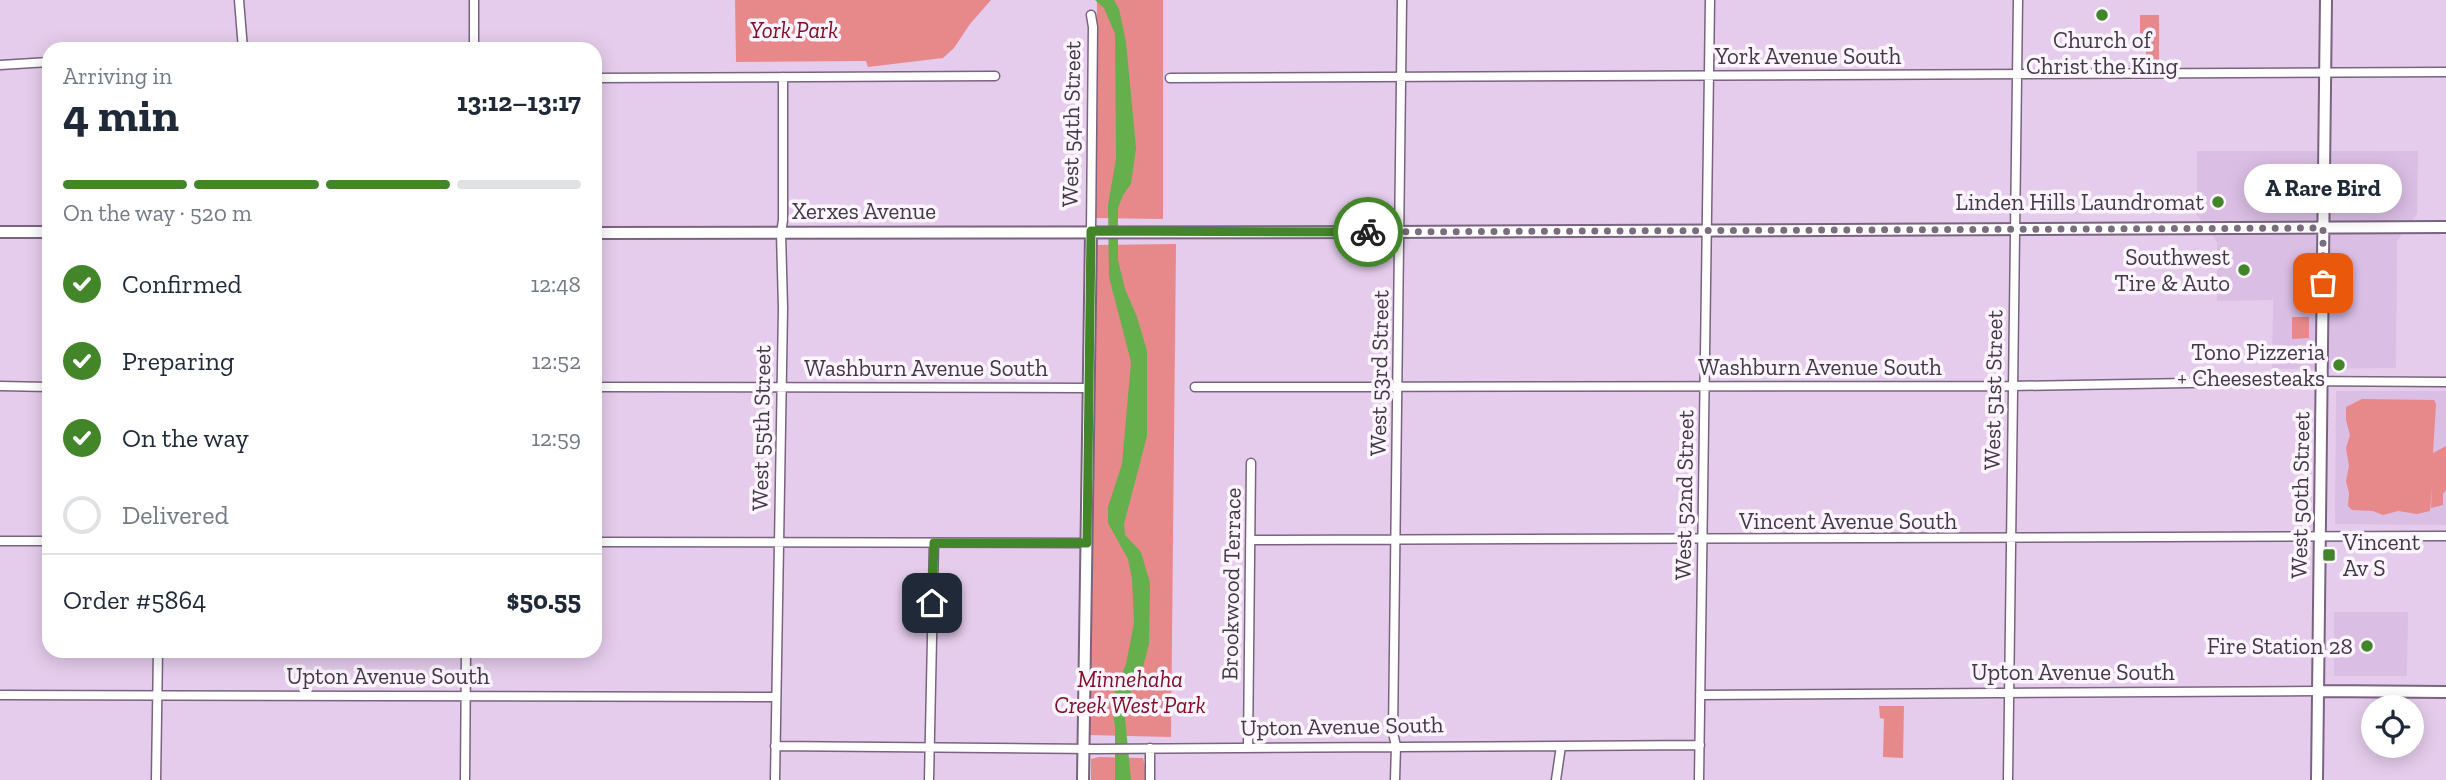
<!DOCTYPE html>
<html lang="en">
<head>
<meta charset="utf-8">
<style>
	:root { --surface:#fff; --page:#f6f6f7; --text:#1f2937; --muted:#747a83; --line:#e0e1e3; --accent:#43862a }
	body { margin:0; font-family:"Zilla Slab",serif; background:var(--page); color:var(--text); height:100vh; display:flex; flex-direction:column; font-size:26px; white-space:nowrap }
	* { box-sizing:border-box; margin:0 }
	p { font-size:23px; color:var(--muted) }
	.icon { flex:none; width:38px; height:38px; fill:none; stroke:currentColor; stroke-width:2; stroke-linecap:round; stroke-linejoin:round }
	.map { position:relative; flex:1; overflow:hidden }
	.drawer { position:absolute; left:42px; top:42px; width:560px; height:616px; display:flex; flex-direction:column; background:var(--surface); border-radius:21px; box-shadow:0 4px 18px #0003 }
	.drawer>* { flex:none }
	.fabs { position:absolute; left:2361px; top:695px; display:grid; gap:14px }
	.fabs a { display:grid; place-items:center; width:63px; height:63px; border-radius:50%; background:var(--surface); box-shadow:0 4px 18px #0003; font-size:35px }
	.pin { position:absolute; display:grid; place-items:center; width:60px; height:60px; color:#fff; margin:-30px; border-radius:14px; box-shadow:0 4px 10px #0006 }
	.courier { position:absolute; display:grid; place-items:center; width:70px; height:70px; margin:-35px; border:5px solid #43862a; border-radius:50%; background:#fff; color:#222; box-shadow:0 2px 9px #0007 }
	.bubble { position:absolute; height:49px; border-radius:24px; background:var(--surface); box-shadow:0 4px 18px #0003; font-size:23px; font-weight:700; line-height:49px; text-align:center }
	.head em { font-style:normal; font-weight:700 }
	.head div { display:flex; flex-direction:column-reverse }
	.head { display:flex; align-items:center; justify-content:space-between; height:119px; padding:0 21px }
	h1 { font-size:46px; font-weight:700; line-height:52px }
	.bar { display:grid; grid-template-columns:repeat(4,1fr); gap:10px 7px; align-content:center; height:84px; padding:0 21px }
	.bar i { height:9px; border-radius:5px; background:var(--line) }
	.bar .selected { background:var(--accent) }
	.bar p { grid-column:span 4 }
	.line { display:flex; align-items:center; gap:18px; padding:0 21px; border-top:2px solid var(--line) }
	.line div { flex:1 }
	ol { padding:0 21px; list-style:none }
	li { display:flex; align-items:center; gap:21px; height:77px }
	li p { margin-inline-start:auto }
	li .icon { padding:7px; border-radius:50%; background:var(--accent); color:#fff; stroke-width:4 }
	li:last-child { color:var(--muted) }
	li i { width:38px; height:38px; border:4px solid var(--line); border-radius:50% }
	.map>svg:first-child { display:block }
	.built { fill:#dbbee4 }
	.green { fill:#e7888b }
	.water { fill:#65af4c }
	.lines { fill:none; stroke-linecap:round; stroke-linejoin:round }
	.street-casing { stroke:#79637f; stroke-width:11 }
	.secondary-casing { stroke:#79637f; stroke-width:14 }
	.street { stroke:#fff; stroke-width:8 }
	.secondary { stroke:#fff; stroke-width:10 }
	.done { stroke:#7c6c80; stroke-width:7; stroke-dasharray:0 12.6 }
	.route { stroke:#43862a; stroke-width:9 }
	.poi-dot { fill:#43862a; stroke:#fcf4fe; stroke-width:2.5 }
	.labels { text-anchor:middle; stroke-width:7; stroke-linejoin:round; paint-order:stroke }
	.park-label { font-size:23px; font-style:italic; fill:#820d24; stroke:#fcf4fe }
	.poi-label { font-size:23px; fill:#433946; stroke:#fcf4fe; text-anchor:end }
	.street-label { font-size:23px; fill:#433946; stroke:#fcf4fe }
</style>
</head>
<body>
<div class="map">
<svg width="2446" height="780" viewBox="0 0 2446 780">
	<rect width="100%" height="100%" fill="#e5ccec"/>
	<path class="built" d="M2197,151H2418L2417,214L2397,241L2396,368L2272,369L2273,300L2217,301V242L2197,215Z
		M2336,391H2446V525L2335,524Z
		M2334,612H2408L2407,676H2334Z"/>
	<path class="green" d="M735,0H991L970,24L954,48L943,58L868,67L866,61L736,62Z
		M1097,0H1163V219L1095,218Z
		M2140,15H2159V60H2146V34L2140,33Z
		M1176,244L1171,737L1088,735L1095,245Z
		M2292,317H2309V338L2292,339Z
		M2362,399L2434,400L2436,404L2433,453L2446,446V490L2443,494V505L2431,508L2432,487L2430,511L2417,514L2398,511L2383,515L2373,511L2352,510L2348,506L2349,493L2346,481L2349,466L2346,448L2350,435L2346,420V407Z
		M1879,706H1904L1903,758L1883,757L1884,719L1880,718Z
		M1099,757L1143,758L1149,780H1091V759Z"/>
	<path class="water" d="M1095,0H1114L1119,9L1126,42L1136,148L1131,184L1123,195L1118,208V260L1125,289L1137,317L1147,351V436L1124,524L1125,535L1141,552L1150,583L1149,644L1143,667L1124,707L1131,780H1115V726L1111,702L1126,664L1134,623L1132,579L1128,559L1108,523V507L1122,464L1131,362L1109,277L1108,205L1116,159L1115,34L1104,8Z"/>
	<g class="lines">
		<defs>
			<path id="street" d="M239,0L243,49
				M1091,15L1093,27L1091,231
				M474,49V0
				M0,65L49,62
				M595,78L995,76
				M1170,78L2446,72
				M0,386L49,387
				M595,387L1089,388
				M1195,387L2012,386L2297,381L2446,382
				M1250,540L2446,536
				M0,541H49
				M595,542L1087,543
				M0,695L775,697
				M1700,695L2318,691
				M775,746L1096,749L1700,745
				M1150,748V780
				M1248,748L1251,463
				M156,780L158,651
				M465,780L466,651
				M775,780L783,308L781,233L783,220V77
				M929,780L934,543
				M1395,780L1396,746L1393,733L1402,0
				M1556,780L1561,746
				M1699,780L1710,0
				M2008,780L2018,0"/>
			<path id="secondary" d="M0,232H49
				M595,233L1389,232L2446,227
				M2318,691L2446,692
				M1083,780L1091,231
				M2317,780L2326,0"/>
		</defs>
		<use href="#street" class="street-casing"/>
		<use href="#secondary" class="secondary-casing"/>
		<use href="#street" class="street"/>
		<use href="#secondary" class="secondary"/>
	</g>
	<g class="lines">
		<path class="done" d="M1368,232L2323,228V283"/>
		<path class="route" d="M932,603L934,543H1087L1091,231L1368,232"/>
	</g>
	<g class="poi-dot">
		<circle cx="2102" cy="15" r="7"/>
		<circle cx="2218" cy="202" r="7"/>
		<circle cx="2244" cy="270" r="7"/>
		<circle cx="2339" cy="365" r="7"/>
		<rect x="2322" y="548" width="14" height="14" rx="3.5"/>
		<circle cx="2367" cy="646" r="7"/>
	</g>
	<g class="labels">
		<g class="park-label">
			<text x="794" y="38">York Park</text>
			<text x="1130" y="687">Minnehaha<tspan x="1130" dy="26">Creek West Park</tspan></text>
		</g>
		<g class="poi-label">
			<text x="2102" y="48" text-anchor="middle">Church of<tspan x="2102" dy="26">Christ the King</tspan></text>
			<text x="2204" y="210">Linden Hills Laundromat</text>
			<text x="2230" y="265">Southwest<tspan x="2230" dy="26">Tire &amp; Auto</tspan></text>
			<text x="2325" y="360">Tono Pizzeria<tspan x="2325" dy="26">+ Cheesesteaks</tspan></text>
			<text x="2343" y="550" text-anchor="start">Vincent<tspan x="2343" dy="26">Av S</tspan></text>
			<text x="2353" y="654">Fire Station 28</text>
		</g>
		<g class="street-label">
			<text x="1808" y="64">York Avenue South</text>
			<text transform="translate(1071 124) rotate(-89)" y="8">West 54th Street</text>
			<text x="864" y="219">Xerxes Avenue</text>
			<text x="1820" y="375">Washburn Avenue South</text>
			<text x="926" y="376">Washburn Avenue South</text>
			<text transform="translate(1379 373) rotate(-89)" y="8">West 53rd Street</text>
			<text transform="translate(1993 390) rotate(-89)" y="8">West 51st Street</text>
			<text transform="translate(761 428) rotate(-89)" y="8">West 55th Street</text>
			<text transform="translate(1684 495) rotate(-89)" y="8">West 52nd Street</text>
			<text transform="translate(2300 495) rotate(-89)" y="8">West 50th Street</text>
			<text x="1848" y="529">Vincent Avenue South</text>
			<text transform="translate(1231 584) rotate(-89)" y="8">Brookwood Terrace</text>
			<text x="2073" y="680">Upton Avenue South</text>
			<text x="388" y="684">Upton Avenue South</text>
			<text transform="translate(1342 726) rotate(-1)" y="8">Upton Avenue South</text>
		</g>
	</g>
</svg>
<div class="fabs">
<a><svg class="icon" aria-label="locate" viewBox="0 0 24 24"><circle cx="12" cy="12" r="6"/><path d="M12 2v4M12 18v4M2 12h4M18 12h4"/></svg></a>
</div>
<div class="pin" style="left:2323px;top:283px;background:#ea580c"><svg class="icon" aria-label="bag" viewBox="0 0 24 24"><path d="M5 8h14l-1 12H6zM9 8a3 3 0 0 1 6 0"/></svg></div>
<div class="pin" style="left:932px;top:603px;background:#1f2937"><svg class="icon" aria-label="home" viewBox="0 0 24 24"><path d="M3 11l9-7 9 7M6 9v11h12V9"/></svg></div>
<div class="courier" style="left:1368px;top:232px"><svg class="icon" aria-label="bike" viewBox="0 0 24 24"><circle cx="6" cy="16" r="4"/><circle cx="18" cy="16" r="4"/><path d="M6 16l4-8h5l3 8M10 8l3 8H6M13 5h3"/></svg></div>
<div class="bubble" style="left:2244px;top:164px;width:158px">A Rare Bird</div>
<section class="drawer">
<div class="head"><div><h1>4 min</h1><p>Arriving in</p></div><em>13:12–13:17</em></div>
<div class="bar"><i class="selected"></i><i class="selected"></i><i class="selected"></i><i></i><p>On the way · 520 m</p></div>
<ol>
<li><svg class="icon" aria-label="check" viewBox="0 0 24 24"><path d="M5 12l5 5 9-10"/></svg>Confirmed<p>12:48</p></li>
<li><svg class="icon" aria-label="check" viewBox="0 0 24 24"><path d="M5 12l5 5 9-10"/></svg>Preparing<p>12:52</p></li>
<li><svg class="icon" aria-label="check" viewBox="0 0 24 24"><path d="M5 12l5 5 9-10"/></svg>On the way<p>12:59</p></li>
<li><i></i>Delivered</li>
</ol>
<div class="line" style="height:91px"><div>Order #5864</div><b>$50.55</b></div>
</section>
</div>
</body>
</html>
